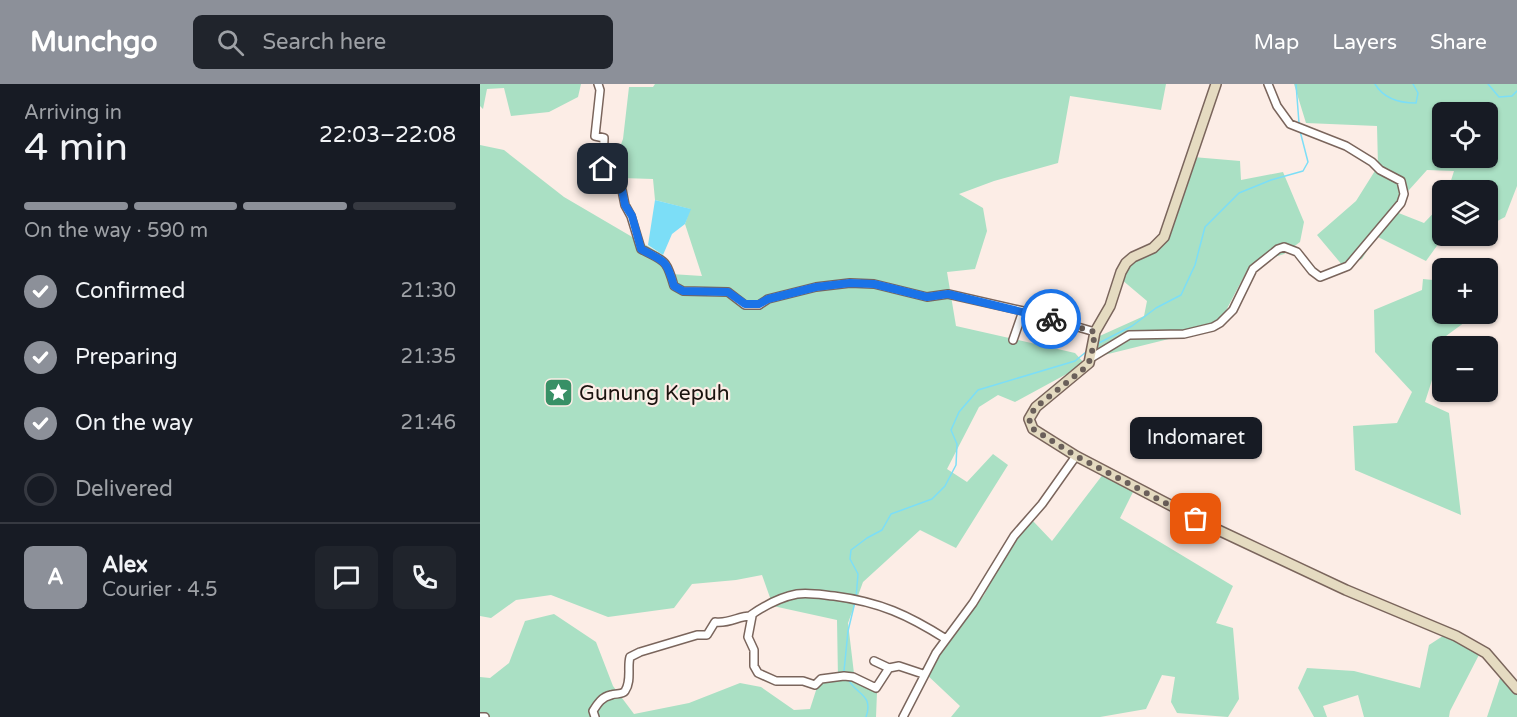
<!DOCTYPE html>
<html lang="en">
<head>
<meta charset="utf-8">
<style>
	:root { --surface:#171b24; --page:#20242c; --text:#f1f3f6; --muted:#9ea1a6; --line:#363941; --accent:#8c9099 }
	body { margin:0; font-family:"Varela Round",sans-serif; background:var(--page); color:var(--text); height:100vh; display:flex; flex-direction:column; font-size:22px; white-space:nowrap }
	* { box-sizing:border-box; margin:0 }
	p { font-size:20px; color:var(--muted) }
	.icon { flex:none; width:33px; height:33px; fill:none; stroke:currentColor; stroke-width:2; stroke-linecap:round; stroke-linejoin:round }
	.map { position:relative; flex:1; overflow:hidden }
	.side { display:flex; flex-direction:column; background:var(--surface); width:480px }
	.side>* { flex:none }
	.controls { position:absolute; left:952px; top:18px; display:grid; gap:12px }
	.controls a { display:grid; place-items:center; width:66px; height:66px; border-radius:9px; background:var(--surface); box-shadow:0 2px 4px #0004; font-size:30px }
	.pin { position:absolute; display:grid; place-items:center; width:51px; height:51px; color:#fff; margin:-26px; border-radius:12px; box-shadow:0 3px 9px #0006 }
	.courier { position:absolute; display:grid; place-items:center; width:60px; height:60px; margin:-30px; border:4px solid #1a73e8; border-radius:50%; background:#fff; color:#222; box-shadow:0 2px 8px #0007 }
	.bubble { position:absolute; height:42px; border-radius:9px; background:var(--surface); box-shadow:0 2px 4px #0004; font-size:20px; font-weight:600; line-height:42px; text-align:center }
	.head em { font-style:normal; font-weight:600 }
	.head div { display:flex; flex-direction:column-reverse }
	.head { display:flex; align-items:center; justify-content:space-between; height:102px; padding:0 24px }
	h1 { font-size:39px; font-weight:600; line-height:45px }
	.bar { display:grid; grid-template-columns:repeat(4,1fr); gap:9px 6px; align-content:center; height:72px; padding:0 24px }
	.bar i { height:8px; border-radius:4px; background:var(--line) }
	.bar .on { background:var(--accent) }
	.bar p { grid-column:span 4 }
	.line { display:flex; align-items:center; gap:15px; padding:0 24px; border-top:2px solid var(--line) }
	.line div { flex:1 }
	.round { display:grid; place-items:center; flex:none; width:63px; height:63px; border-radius:9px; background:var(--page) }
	ol { padding:0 24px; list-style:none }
	li { display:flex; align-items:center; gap:18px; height:66px }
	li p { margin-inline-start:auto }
	li .icon { padding:6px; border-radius:50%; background:var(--accent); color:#fff; stroke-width:4 }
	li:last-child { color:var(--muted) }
	li i { width:33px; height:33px; border:3px solid var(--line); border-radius:50% }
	header { display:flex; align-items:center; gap:36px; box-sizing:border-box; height:84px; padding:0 30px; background:var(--accent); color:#fff }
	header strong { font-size:28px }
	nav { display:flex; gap:33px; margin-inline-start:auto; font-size:21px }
	.search { width:420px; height:54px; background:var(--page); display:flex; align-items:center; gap:15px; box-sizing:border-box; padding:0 21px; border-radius:9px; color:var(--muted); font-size:22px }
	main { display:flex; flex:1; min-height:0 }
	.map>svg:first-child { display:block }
	.green { fill:#aae0c4; fill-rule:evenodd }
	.water { fill:#7cdef7 }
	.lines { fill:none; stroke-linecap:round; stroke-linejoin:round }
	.stream { stroke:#7cdef7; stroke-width:1.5 }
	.minor-casing { stroke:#7a655c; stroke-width:10 }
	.secondary-casing { stroke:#7a655c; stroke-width:12 }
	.minor { stroke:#fff; stroke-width:7 }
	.secondary { stroke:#e5dbc1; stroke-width:9 }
	.done { stroke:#6a5f5a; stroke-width:6; stroke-dasharray:0 10.8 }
	.route { stroke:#1a73e8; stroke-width:8 }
	.labels { text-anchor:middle; stroke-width:4.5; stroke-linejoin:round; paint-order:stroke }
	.poi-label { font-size:21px; fill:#1b130f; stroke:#fcede6; text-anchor:start }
</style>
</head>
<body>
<header>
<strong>Munchgo</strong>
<div class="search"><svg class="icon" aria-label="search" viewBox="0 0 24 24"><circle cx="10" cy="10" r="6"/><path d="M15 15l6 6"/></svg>Search here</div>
<nav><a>Map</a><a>Layers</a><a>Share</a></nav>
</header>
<main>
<section class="side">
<div class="head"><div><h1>4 min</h1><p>Arriving in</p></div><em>22:03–22:08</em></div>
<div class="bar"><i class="on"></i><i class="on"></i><i class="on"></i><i></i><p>On the way · 590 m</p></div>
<ol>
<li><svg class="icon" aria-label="check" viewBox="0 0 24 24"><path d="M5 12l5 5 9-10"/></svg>Confirmed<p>21:30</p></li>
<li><svg class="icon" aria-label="check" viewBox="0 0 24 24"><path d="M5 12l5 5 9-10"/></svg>Preparing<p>21:35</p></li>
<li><svg class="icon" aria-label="check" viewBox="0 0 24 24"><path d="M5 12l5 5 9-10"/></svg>On the way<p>21:46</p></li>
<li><i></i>Delivered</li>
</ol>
<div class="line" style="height:108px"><b class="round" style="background:var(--accent);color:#fff">A</b><div><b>Alex</b><p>Courier · 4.5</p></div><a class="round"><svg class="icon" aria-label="chat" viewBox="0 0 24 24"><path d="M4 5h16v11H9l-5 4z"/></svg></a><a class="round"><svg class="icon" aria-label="phone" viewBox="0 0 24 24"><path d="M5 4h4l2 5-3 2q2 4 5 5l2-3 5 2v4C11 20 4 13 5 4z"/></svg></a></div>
</section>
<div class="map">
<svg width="1037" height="633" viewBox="0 0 1037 633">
	<rect width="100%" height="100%" fill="#fcede6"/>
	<path class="green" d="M0,0H101L98,13L69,28L31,32L24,4L7,5L3,25L0,22Z
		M175,0H686L681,26L590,12L578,79L514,97L479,110L503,124L507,147L495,185L467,188L476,242L595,269L605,280L535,318L518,311L499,323L467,385L487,398L513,370L528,381L476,464L440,446L383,498L368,539L375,598L397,608L396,633H0V593L10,594L29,579L45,537L74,530L116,558L133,602L154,630L209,619L260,599L281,603L314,626L330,625L339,597L358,595L357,536L293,522L282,491L256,496L212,500L194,524L128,533L71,511L36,516L11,534L0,532V61L24,66L84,113L183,171L191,190L222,192L205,140L210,125L175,116L173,95L142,94L132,84L143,55L149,3H173Z
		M814,0H1037V102L1025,133L1008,142V106H968L974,87L947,86L911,126L944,139L963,119L964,152L946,177L896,152L882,175L863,182L837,151L876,117L898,82L897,42L826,39ZM963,28H1008V74H963Z
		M713,73L760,77L761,96L803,88L824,138L820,158L804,170L770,181L741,236L709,250L616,273L613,255L664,232L667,217L635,190L652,171L684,157Z
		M943,195L963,197V230H996L966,252L945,318L969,329L981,431L875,386L873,342L917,339L932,308L895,268L894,226L942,206Z
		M624,389L655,404L640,434L753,502L736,539L753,544L759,615L748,633L697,629L691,618L695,593L682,591L666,625L620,633H471L480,622L445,589L504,511L529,461L553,437L572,457Z
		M969,548L1002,565L970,627L969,633H884L878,611L843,622L847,633H834L818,604L827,584L874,587L940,604L949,561Z
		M1023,585L1037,602V633H1007Z"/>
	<path class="water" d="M175,116L211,125L205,140L192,150L183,171L168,161Z"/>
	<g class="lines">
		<path class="stream" d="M816,0L819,39
			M895,0C904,15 919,19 936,19L938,9L933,0
			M1008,0L1019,13L1032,12L1037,7
			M617,260L652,242L676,224L701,211L715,181L725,143L759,109L791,96L823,87L828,78L820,47
			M376,514L378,490L370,475L371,466L387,454L402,446L411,430L452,415L465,402L476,381L477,360L471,346L479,328L498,306L595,277L606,268
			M366,590L364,587L368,547L375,518
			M368,595C376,611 394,610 386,633"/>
		<defs>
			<path id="minor" d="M118,0L120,6L115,52L124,54L123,85L133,91L142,106L145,121L151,132L161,165C185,178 186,174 194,202L203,207L248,208L265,221H279L288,215L336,203L370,199L394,200L447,213L468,210L543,227L615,248
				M533,256L543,227
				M611,274L649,251L704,250L733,243L740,239L753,226L773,185L798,165L804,163L817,168L832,187L840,193L868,182L921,119L924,110L921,97L900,86L892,78L866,62L810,40L797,22L788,0
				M271,531C284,522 301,513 317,510C329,508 343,511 354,512C400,518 428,531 466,555
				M394,577L409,584L419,582L443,590
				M0,633H5
				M115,633L113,627C118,619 122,613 131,611C136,609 142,611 145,607C152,597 147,583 150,573L160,568L217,551H227L235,538C251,540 259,531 272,532L268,553L274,566V582L278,589L296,597H323L335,601L341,595L364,592L373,593L396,604L409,584
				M423,633L456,569L493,519L534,452L562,420L596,372"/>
			<path id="secondary" d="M736,0L684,153L673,164L653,173L646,179L641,188L630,222L615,248L609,279L556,323L549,335L553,345L596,372L736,445L866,506L976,552L1006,569L1037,605"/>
		</defs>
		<use href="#minor" class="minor-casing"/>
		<use href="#secondary" class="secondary-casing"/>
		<use href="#minor" class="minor"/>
		<use href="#secondary" class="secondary"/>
	</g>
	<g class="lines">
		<path class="done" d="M571,235L615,248L611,274L606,283L556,323L551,330L549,340L553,345L596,372L716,435"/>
		<path class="route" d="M123,85L133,91L142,106L145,121L152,132L161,165C184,178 186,174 194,202L203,207L248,208L265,220H279L288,215L336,203L370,199L394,200L447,213L468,210L571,235"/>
	</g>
	<defs>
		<symbol id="sight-square" viewBox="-11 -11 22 22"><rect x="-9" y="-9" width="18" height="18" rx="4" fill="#389066" stroke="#fcede6"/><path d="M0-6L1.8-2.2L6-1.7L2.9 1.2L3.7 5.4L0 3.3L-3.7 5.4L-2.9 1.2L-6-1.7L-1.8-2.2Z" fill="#fff"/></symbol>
	</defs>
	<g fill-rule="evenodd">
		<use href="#sight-square" x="62" y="292" width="33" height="33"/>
	</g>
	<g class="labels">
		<g class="poi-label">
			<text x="99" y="316">Gunung Kepuh</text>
		</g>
	</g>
</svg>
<div class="controls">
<a><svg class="icon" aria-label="locate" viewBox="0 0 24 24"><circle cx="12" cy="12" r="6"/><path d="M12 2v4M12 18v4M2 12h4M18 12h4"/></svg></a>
<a><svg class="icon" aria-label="layers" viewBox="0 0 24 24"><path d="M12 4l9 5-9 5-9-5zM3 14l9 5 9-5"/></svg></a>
<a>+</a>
<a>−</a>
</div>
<div class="pin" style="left:716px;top:435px;background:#ea580c"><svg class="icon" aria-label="bag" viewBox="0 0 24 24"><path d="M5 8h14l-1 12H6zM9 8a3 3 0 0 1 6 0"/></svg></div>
<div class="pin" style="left:123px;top:85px;background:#1f2937"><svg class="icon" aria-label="home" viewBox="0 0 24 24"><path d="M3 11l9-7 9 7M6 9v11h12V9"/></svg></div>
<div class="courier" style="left:571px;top:235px"><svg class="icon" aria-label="bike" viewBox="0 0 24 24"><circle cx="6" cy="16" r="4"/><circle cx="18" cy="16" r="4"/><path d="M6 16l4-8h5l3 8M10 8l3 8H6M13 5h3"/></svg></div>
<div class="bubble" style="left:650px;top:333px;width:132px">Indomaret</div>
</div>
</main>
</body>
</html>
